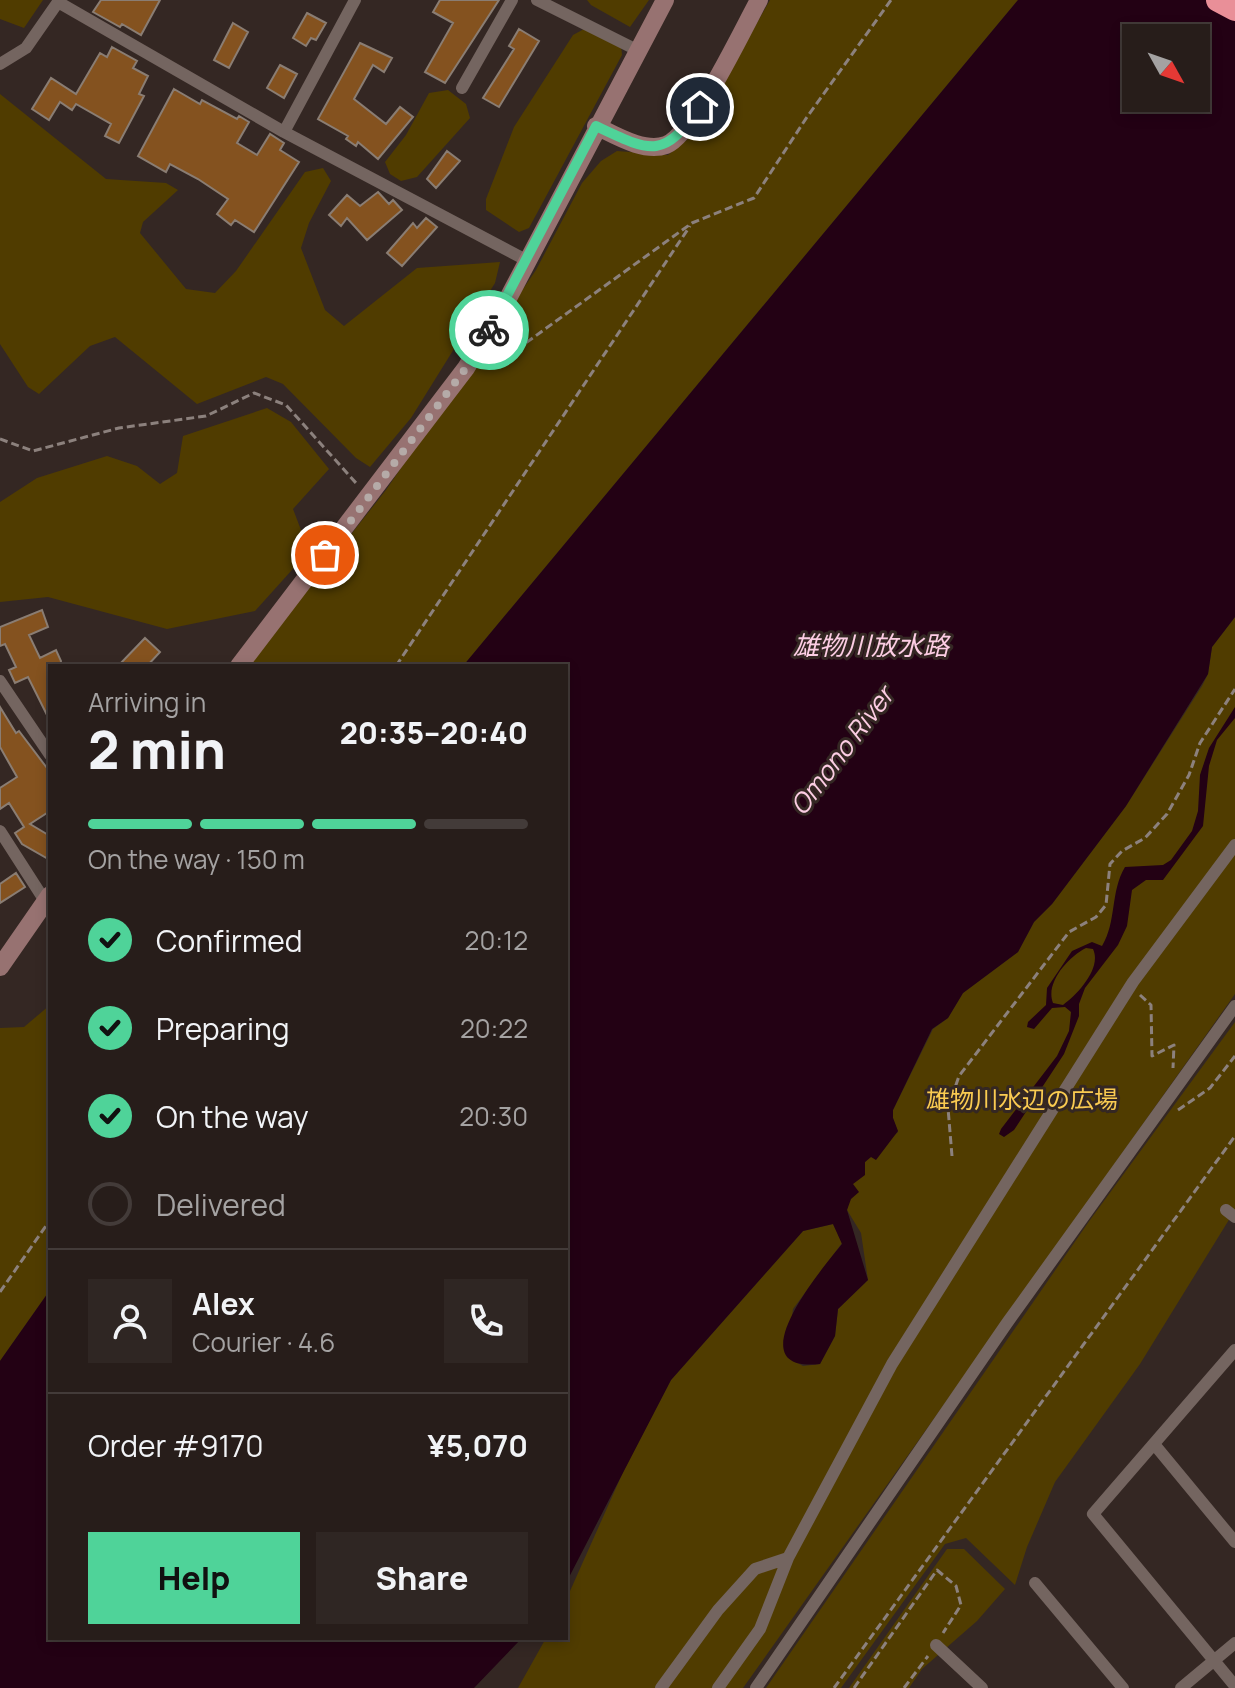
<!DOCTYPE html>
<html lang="en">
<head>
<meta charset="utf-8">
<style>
	:root { --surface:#271d1a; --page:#2f2623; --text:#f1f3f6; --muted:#a4a2a2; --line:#433b39; --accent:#4fd399 }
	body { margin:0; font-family:Manrope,"Noto Sans JP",sans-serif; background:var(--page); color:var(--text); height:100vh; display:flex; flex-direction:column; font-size:30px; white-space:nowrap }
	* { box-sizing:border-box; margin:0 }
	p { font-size:26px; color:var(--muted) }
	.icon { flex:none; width:44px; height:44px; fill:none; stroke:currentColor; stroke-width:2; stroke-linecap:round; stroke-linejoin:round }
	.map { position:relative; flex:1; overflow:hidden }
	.panel { position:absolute; left:48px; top:664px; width:520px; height:976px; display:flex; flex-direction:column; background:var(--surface); border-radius:0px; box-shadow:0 4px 12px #0003,0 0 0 2px var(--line) }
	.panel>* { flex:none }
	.needle { width:52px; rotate:130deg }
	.buttons { position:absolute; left:1122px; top:24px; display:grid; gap:16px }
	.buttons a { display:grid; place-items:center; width:88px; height:88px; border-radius:0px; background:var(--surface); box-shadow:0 4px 12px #0003,0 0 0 2px var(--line); font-size:40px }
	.pin { position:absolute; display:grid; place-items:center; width:68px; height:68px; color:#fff; margin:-34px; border:4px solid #fff; border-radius:50%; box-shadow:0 2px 8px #0007 }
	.courier { position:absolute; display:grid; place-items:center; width:80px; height:80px; margin:-40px; border:6px solid #4fd399; border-radius:50%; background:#fff; color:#222; box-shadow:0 2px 10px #0007 }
	.overview em { font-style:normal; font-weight:800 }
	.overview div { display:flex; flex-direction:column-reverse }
	.overview { display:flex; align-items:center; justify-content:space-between; height:136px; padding:0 40px }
	h1 { font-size:52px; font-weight:800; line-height:60px }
	.bar { display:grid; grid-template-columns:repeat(4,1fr); gap:12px 8px; align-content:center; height:96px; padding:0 40px }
	.bar i { height:10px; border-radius:6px; background:var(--line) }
	.bar .selected { background:var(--accent) }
	.bar p { grid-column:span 4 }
	.line { display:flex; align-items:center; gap:20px; padding:0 40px; border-top:2px solid var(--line) }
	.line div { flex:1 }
	.round { display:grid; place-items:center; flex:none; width:84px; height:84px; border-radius:0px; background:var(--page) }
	ol { padding:0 40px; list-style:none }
	li { display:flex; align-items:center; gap:24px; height:88px }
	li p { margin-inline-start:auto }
	li .icon { padding:8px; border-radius:50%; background:var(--accent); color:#111; stroke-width:4 }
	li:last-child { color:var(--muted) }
	li i { width:44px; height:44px; border:4px solid var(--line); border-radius:50% }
	.button { display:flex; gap:16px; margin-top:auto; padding:16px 40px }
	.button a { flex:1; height:92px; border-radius:0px; background:var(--accent); color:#111; font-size:32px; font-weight:800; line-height:92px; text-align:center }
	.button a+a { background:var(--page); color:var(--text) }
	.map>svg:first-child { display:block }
	.green { fill:#503c00 }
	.water { fill:#230114; fill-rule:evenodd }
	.building { fill:#84521f; stroke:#8a7d73; stroke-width:2 }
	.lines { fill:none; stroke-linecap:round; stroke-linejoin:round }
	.path { stroke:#8c817d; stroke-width:3; stroke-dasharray:8 4; stroke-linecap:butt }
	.street { stroke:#746560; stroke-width:12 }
	.secondary { stroke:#977271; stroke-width:18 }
	.highway { stroke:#e98f98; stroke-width:24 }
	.done { stroke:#b5aba8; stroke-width:8; stroke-dasharray:0 14.4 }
	.route { stroke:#4fd399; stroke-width:10 }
	.labels { text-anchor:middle; stroke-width:6; stroke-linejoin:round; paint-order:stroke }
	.park-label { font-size:24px; fill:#facb51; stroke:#342723 }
	.water-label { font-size:26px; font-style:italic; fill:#fccde3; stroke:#342723 }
</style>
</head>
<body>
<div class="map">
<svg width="1235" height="1688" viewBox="0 0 1235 1688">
	<rect width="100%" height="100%" fill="#342723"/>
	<path class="green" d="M0,0H43L24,28L0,19Z
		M587,0H649L630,27L591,5Z
		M770,0H1018L463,666H247L386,490L536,270L582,183L601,161L617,151L668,155L693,135Z
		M584,29L621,44L622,55L529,228L519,232L486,210V199L514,127L573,35Z
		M448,90L466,104L470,118L417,177L401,181L390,174L385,162L406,135L429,93Z
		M0,94L106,179L166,183L178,190L143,222L140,233L186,289L215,293L236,271L305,172L323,168L331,181L309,223L301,248L325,310L344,326L417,268L500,262L495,283L411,418L370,467L356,458L283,384L266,377L197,404L115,337L90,346L39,394L28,387L0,344Z
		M267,408L291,422L329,469L293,509L309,551L255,611L167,629L48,597L0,602V502L37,478L107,456L137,466L160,484L177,473L183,436Z
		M1235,617V994L743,1688H518L546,1638H566V1600L624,1470L671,1380L803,1231L833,1224L842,1243L793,1309L787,1357L803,1366L820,1364L835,1336L838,1309L868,1280L861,1233L847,1210L852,1184L865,1162L898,1132L893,1118V1110L933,1029L948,1018L963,993L1018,952L1034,922L1052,904L1126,806L1202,686L1208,674L1212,647Z
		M50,1005V1290L0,1361V1028L24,1027Z
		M1235,1022V1210L1140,1364L1055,1482L1027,1547L1015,1585L966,1538L945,1544L841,1688H766L1090,1220Z
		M947,1549H964L1005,1589L977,1621L922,1669L909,1688H849Z"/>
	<path class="water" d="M1018,0H1235V617L1212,647L1208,674L1126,806L1052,904L1034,922L1018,952L963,993L948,1018L932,1029L893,1110V1118L898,1131L876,1160L871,1157L865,1162V1175L853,1184L859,1192L851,1199L847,1210L868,1280L838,1309L835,1336L820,1364C734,1373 823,1267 842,1244L833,1224L803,1231L671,1380L566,1583V666H463ZM1136,38H1196V98H1136Z
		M1235,707V718L1217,740L1209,766L1203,826L1163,880H1146L1132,890L1127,926L1118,945L1085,988L1079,1004V1016L1064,1054L1014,1130L1004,1137L999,1134L1001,1129L1057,1056L1069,1031L1071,1012L1065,1007L1052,1008L1034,1029L1027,1027L1028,1022L1046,1005L1047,988L1072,951L1092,942L1102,946C1117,921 1110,892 1125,867L1163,865L1171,860L1192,831L1198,811L1200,775L1209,748ZM1086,948L1093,949C1102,968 1078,994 1063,1005L1053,1003C1045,983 1068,957 1086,948Z
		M50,1290V1638H522L474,1688H0V1361Z"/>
	<path class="building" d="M101,0H160L141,35L122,24L120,27L93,12Z
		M440,0H499L445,83L425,72L453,23L433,12Z
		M307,13L326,23L316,40L311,38L306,46L293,38Z
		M233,23L248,32L229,68L214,60Z
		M519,29L539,41L499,107L483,98L514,49L509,46Z
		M360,43L392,58L384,72L373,65L354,99L386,124L400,107L413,117L378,159L358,142L356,146L346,139L348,136L318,119Z
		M112,47L137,61L133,68L148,76L139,94L144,96L119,143L105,136L111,124L76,104L72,110L60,102L49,120L32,109L51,78L76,94L100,53L107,57Z
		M280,65L297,74L284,98L267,88Z
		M174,89L200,104L202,100L237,119L239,116L249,122L237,143L257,155L270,134L284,143L280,150L299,162L254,232L235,220L231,225L217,214L228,199L198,179L170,164L166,172L138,156Z
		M447,151L460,161L436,188L427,179Z
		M378,192L389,204L393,200L402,210L367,240L347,218L341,226L329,215L347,195L360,206Z
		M426,218L437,227L402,266L387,253L413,223L417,228Z
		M42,610L48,627L29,635L40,658L56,650L61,661L60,666H50V721L28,677L15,683L9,670L16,667L5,644L0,646V627Z
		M145,638L160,652L147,666H118Z
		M0,707L16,733L19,731L50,772V811L30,824L50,836V860L22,844L15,833L24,827L9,803L0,809V788L17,777L0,747Z
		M16,873L25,887L0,903V884Z"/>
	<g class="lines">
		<path class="path" d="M494,358L516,350L692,223L754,198L807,117L891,0
			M0,439L33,451L119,428L206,416L254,393L286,405L356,483
			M396,666L690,226
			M1140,995L1151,1005L1152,1056L1174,1045L1173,1068
			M1178,1110L1210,1088L1235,1056
			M952,1156L948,1108L959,1076L1069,932L1096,917L1106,905L1110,864L1122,851L1145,838L1167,814L1189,775L1200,743L1235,689
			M0,1292L50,1220
			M834,1688L1235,1136
			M854,1688L937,1570L956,1586L961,1605L943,1633
			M904,1688L928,1656"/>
		<path class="street" d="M537,0L639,51
			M0,64L26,48L58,2L284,132L528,261
			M462,88L512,0
			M284,132L355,0
			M0,681L50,755
			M0,831L45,901
			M1226,1210L1235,1217
			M1235,1350L1093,1514L1235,1686
			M1154,1444L1235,1542
			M1035,1583L1123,1688
			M936,1645L982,1688
			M661,1688L718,1610L755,1569L788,1558
			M718,1688L760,1629L788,1558L892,1364L1133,982L1235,845
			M756,1688L1007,1323L1235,1006
			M1181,1688L1235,1643"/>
		<path class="secondary" d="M596,126C615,135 644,153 666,145C693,135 743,29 759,0
			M239,666L466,368L504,306L665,0
			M0,967L50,895"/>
		<path class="highway" d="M1218,0L1235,9"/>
	</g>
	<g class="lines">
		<path class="done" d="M325,555L466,368L489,330"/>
		<path class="route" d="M489,330L596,126C651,152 663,160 700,107"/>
	</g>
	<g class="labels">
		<g class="park-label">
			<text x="1022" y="1108">雄物川水辺の広場</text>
		</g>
		<g class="water-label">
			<text x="871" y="655">雄物川放水路</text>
			<text transform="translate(842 751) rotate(-53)" y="9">Omono River</text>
		</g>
	</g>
</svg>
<div class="buttons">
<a><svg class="needle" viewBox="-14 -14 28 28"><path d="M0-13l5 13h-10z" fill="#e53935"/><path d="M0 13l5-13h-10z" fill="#a4a2a2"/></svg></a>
</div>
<div class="pin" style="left:325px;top:555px;background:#ea580c"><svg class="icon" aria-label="bag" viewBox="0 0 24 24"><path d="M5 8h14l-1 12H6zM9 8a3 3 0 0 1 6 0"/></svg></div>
<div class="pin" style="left:700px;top:107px;background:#1f2937"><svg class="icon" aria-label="home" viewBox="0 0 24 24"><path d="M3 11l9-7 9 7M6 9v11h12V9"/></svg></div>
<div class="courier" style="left:489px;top:330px"><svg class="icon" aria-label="bike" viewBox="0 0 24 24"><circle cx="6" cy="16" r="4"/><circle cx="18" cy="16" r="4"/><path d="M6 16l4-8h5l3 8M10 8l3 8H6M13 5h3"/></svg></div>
<section class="panel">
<div class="overview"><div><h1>2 min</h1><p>Arriving in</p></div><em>20:35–20:40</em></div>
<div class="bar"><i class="selected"></i><i class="selected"></i><i class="selected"></i><i></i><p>On the way · 150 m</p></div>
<ol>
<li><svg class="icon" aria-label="check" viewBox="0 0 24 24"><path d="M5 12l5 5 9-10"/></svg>Confirmed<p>20:12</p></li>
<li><svg class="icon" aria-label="check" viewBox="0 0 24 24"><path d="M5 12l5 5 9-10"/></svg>Preparing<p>20:22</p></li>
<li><svg class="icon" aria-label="check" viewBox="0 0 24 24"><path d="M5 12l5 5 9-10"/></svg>On the way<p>20:30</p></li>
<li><i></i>Delivered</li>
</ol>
<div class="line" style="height:144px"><a class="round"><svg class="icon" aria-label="person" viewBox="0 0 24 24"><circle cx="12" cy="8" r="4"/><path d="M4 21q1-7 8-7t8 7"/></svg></a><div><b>Alex</b><p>Courier · 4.6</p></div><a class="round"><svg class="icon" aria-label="phone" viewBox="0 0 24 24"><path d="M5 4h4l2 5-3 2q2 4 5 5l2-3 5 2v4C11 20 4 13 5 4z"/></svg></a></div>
<div class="line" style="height:104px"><div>Order #9170</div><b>¥5,070</b></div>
<div class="button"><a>Help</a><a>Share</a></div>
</section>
</div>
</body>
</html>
